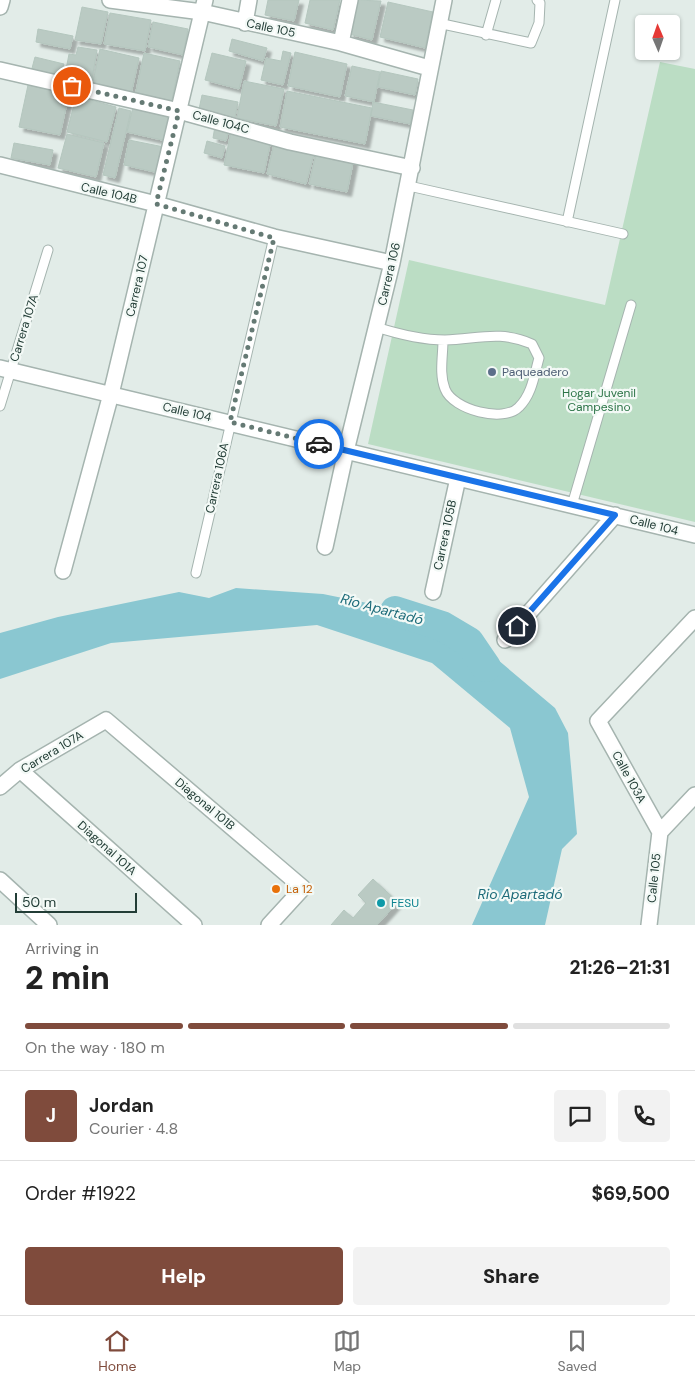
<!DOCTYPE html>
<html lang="en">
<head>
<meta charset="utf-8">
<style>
	:root { --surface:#fff; --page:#f2f2f2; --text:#222; --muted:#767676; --line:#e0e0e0; --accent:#7f4b3c }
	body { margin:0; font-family:"DM Sans",sans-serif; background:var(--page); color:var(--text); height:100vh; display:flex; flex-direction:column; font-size:19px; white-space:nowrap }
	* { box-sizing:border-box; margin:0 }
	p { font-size:16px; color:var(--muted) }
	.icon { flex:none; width:28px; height:28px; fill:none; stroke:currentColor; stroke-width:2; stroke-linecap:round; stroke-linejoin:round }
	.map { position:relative; height:925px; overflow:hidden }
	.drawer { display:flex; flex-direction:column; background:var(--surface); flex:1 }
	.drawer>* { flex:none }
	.needle { width:32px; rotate:358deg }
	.tools { position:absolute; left:635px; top:15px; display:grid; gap:10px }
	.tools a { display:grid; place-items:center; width:45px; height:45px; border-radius:5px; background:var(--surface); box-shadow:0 1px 4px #0004; font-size:25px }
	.scale { position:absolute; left:15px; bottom:12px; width:122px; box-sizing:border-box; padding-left:5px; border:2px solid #223d36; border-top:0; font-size:14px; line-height:18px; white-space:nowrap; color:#223d36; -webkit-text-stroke:4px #f3f9f6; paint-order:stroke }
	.pin { position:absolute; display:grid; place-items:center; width:42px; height:42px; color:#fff; margin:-21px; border:2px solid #fff; border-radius:50%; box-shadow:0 1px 5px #0007 }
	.courier { position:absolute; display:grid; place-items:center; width:50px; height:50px; margin:-25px; border:4px solid #1a73e8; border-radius:50%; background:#fff; color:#222; box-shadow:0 1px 6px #0007 }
	.overview em { font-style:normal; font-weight:800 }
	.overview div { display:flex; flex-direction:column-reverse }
	.overview { display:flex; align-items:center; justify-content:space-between; height:85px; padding:0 25px }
	h1 { font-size:32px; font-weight:800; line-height:38px }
	.bar { display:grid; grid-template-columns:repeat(4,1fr); gap:8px 5px; align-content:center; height:60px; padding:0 25px }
	.bar i { height:6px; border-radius:4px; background:var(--line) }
	.bar .active { background:var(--accent) }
	.bar p { grid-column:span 4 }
	.line { display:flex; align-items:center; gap:12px; padding:0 25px; border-top:1px solid var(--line) }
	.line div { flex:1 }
	.round { display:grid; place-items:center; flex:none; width:52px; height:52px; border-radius:5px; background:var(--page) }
	.action { display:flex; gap:10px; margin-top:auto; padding:10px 25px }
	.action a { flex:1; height:58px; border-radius:5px; background:var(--accent); color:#fff; font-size:20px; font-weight:800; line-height:58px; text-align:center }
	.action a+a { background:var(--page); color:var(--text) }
	.dock { display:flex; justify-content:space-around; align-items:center; height:70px; border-top:1px solid var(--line); background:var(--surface); font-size:14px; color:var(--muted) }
	.dock a { display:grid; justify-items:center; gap:2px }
	.dock .active { color:var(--accent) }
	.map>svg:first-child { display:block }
	.green { fill:#bbddc4 }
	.water { fill:#8ac7d1 }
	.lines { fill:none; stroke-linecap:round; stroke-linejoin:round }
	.river { stroke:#8ac7d1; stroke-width:30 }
	.building { fill:#bacac3; stroke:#b4c6be; filter:url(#shadow) }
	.service-casing { stroke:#a5b4af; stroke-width:11 }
	.minor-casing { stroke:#a5b4af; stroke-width:18 }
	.service { stroke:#fff; stroke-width:9 }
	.minor { stroke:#fff; stroke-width:15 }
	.done { stroke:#657a74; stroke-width:5; stroke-dasharray:0 9 }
	.route { stroke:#1a73e8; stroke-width:6 }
	.service-dot { fill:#5c6f8a; stroke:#f3f9f6; stroke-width:2 }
	.food-dot { fill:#e8710a; stroke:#f3f9f6; stroke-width:2 }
	.culture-dot { fill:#0f9aa8; stroke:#f3f9f6; stroke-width:2 }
	.labels { text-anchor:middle; stroke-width:4.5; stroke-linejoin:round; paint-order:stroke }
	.street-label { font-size:12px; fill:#223d36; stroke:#f3f9f6 }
	.service-label { font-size:12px; fill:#4e5e75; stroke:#f3f9f6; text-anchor:start }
	.park-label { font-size:12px; fill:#2c7447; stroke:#f3f9f6 }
	.food-label { font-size:12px; fill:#c56008; stroke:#f3f9f6; text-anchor:start }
	.culture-label { font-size:12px; fill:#0d838f; stroke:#f3f9f6; text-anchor:start }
	.water-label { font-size:14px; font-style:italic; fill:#1c6b79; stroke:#f3f9f6 }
</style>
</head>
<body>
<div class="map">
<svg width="695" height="925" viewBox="0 0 695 925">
	<defs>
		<filter id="shadow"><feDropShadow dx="4.5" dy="4.5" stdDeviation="1" flood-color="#0004"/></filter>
	</defs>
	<rect width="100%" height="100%" fill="#e2ece8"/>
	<path class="green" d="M660,62L695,69V522L368,444L409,260L605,305Z"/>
	<path class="water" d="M236,588L323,594L377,605L424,618L485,649L555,708L568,733L577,834L562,849L545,925H472L529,797L510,728L432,663L317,625L111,643L0,679V633L58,617L179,592L209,598Z"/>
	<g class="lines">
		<path class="river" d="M395,611L442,626L469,642L486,667"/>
	</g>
	<path class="building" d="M268,0H299L294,21L265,15Z
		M310,0H340L333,30L305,23Z
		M357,0L381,1L372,40L349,34Z
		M388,2L433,12L425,48L380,37Z
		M82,7L108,12L101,44L75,40Z
		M110,13L151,20L145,51L104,44Z
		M153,22L188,29L183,55L148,47Z
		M38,29L73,36L70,49L36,42Z
		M232,39L267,48L263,61L229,51Z
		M78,47L97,50L91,85L64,80L69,54L76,55Z
		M100,49L139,58L131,94L92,86Z
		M283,51L291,53L283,85L261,80L266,58L281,61Z
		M295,52L347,64L340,97L288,86Z
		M144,53L180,61L171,104L135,96Z
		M212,53L246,61L239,89L205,80Z
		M35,57L64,64L60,79L31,72Z
		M352,66L380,72L374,102L345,96Z
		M381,71L418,79L415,95L378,87Z
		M244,81L284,89L276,126L237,118Z
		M28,85L69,94L60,135L19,127Z
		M287,91L372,108L365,144L280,127Z
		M202,95L238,102L234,122L198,114Z
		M76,96L116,107L107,142L67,132Z
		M373,102L413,110L410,124L371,116Z
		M133,107L172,116L166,141L127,132Z
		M119,108L131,111L115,178L103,175Z
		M215,126L229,129L226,141L213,138Z
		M231,132L271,140L264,173L224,165Z
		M67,134L104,143L96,177L58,168Z
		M129,140L164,147L159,173L124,165Z
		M275,140L315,150L306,184L267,174Z
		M207,141L225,146L222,158L204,153Z
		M14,143L53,150L50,165L11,158Z
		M317,150L354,158L347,192L309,184Z
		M373,879L398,902L377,925H331L344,910L353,918L366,903L358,895Z"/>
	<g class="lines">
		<defs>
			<path id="service" d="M438,23L531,43L539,23L540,3L537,0
				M486,35L496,0
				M409,186L623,234
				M567,222L615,0
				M376,327C398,334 422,340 445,340C478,339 500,330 532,344L539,358C534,376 532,394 519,407C504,423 453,410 445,389C439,374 443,356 443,340
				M0,406L48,250
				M572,505L631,305
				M196,573L274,237"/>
			<path id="minor" d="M110,0L202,12L341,43L429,68
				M0,7L2,0
				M245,23L249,0
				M341,43L350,0
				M0,70L179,111L290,142L412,168
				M0,165L156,204L274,237L392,263
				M0,368L695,535
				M325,547L346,451L392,263L444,0
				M63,571L111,394L205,0
				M433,592L458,478
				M505,640L615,515
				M20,770L194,925
				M0,787L20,770L106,720L303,888L269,925
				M660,832L598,721L695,618
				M660,832L695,795
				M0,880L49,925
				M649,925L660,832"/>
		</defs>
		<use href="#service" class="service-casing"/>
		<use href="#minor" class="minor-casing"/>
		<use href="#service" class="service"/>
		<use href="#minor" class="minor"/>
	</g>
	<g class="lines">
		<path class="done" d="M72,86L179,111L156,204L274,238L230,422L319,444"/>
		<path class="route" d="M319,444L615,515L517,626"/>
	</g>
	<circle class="service-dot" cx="492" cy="372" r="5"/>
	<circle class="food-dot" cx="276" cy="889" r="5"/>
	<circle class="culture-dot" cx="381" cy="903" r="5"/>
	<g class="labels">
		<g class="street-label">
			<text transform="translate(271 28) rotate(12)" y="4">Calle 105</text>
			<text transform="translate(221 122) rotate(15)" y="4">Calle 104C</text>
			<text transform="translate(109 193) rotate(13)" y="4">Calle 104B</text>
			<text transform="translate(389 274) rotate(-77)" y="4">Carrera 106</text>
			<text transform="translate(137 286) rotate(-77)" y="4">Carrera 107</text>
			<text transform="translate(24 328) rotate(-73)" y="4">Carrera 107A</text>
			<text transform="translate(187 412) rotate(13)" y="4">Calle 104</text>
			<text transform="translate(217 478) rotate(-78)" y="4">Carrera 106A</text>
			<text transform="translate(654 525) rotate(14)" y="4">Calle 104</text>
			<text transform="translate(445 535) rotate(-78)" y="4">Carrera 105B</text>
			<text transform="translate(52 752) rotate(-31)" y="4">Carrera 107A</text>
			<text transform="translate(629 777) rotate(61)" y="4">Calle 103A</text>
			<text transform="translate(205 804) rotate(40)" y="4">Diagonal 101B</text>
			<text transform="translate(107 848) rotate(42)" y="4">Diagonal 101A</text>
			<text transform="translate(654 878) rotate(-84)" y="4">Calle 105</text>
		</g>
		<g class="service-label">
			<text x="502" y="376">Paqueadero</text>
		</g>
		<g class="park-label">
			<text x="599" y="397">Hogar Juvenil<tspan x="599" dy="14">Campesino</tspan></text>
		</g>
		<g class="food-label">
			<text x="286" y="893">La 12</text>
		</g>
		<g class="culture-label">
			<text x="391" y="907">FESU</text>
		</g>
		<g class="water-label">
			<text transform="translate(382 609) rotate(15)" y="5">Río Apartadó</text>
			<text x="520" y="899">Rio Apartadó</text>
		</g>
	</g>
</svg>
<div class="tools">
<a><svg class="needle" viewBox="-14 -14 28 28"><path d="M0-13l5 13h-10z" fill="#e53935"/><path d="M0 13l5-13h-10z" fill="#767676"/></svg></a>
</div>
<div class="scale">50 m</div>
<div class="pin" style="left:72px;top:86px;background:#ea580c"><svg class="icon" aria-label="bag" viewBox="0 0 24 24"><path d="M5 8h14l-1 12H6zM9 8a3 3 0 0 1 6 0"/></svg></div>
<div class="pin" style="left:517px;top:626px;background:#1f2937"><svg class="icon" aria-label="home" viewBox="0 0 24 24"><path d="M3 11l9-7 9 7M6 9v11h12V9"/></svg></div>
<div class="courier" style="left:319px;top:444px"><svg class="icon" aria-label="car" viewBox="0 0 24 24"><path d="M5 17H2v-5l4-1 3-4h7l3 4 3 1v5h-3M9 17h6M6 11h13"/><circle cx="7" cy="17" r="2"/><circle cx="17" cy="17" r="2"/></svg></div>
</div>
<section class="drawer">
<div class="overview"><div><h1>2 min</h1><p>Arriving in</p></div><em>21:26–21:31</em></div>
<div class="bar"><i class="active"></i><i class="active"></i><i class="active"></i><i></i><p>On the way · 180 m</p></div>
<div class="line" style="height:90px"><b class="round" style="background:var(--accent);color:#fff">J</b><div><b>Jordan</b><p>Courier · 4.8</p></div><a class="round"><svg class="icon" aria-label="chat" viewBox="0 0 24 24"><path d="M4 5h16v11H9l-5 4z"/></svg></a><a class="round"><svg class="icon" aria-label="phone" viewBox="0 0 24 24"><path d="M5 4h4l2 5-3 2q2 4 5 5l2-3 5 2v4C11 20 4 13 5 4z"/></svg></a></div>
<div class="line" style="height:65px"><div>Order #1922</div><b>$69,500</b></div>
<div class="action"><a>Help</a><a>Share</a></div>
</section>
<nav class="dock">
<a class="active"><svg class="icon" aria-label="home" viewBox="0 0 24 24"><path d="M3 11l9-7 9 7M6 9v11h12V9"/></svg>Home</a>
<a><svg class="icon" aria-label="map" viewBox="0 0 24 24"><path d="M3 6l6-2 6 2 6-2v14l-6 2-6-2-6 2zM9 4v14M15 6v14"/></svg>Map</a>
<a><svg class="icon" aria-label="saved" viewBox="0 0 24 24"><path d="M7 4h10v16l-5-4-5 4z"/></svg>Saved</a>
</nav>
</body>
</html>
